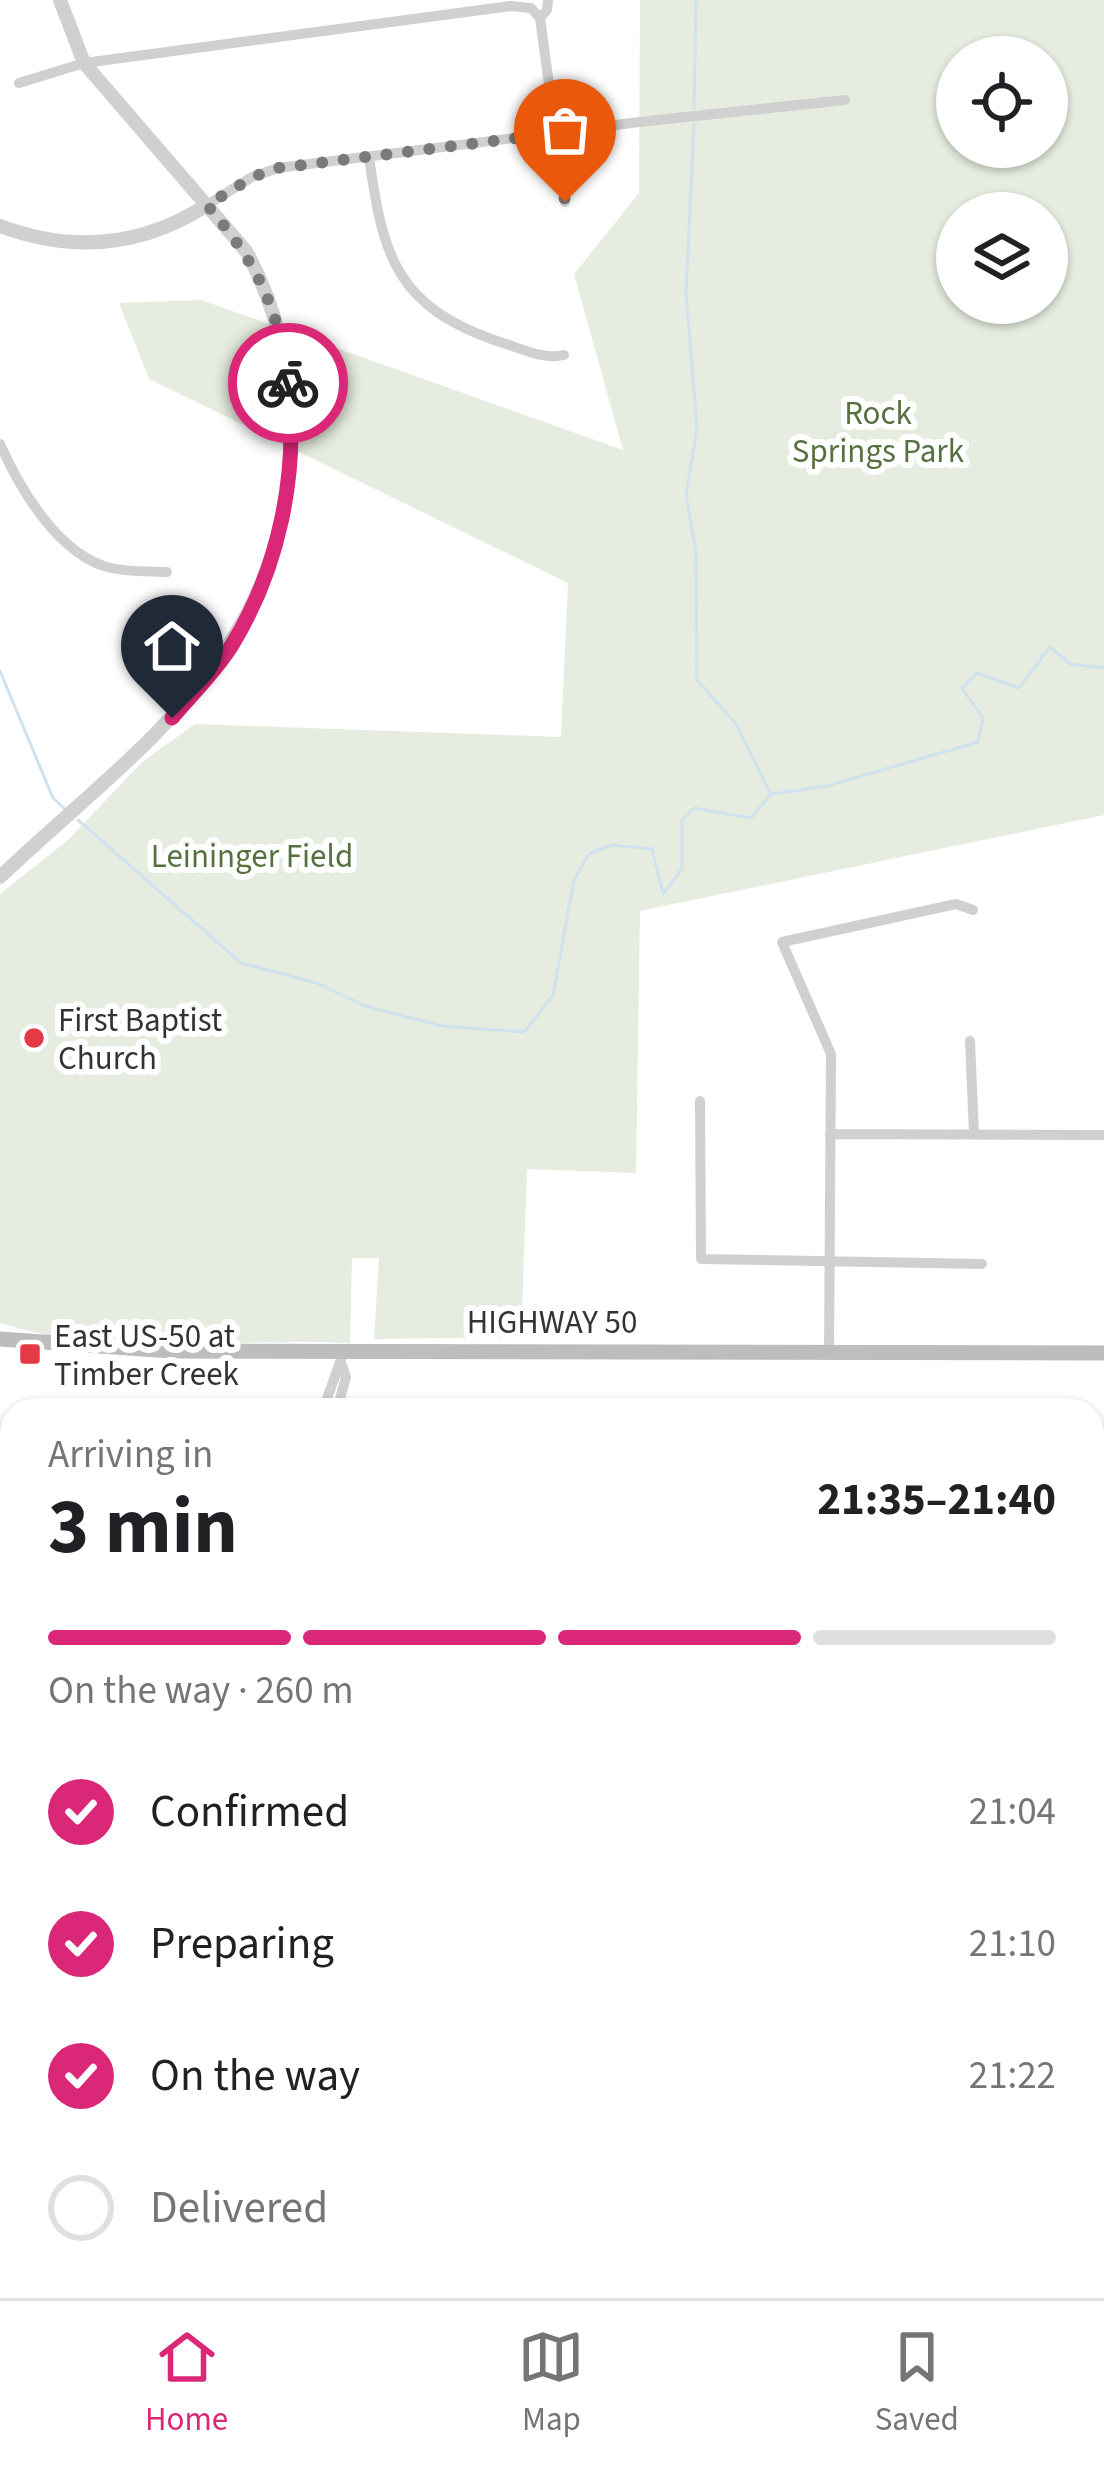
<!DOCTYPE html>
<html lang="en">
<head>
<meta charset="utf-8">
<style>
	:root { --surface:#fff; --page:#f2f2f2; --text:#202124; --muted:#757577; --line:#e0e0e0; --accent:#db2777 }
	body { margin:0; font-family:"Source Sans 3",sans-serif; background:var(--page); color:var(--text); height:100vh; display:flex; flex-direction:column; font-size:45px; white-space:nowrap }
	* { box-sizing:border-box; margin:0 }
	p { font-size:39px; color:var(--muted) }
	.icon { flex:none; width:66px; height:66px; fill:none; stroke:currentColor; stroke-width:2; stroke-linecap:round; stroke-linejoin:round }
	.map { position:relative; flex:1; overflow:hidden }
	.panel { position:absolute; left:0px; top:1398px; width:1104px; height:900px; display:flex; flex-direction:column; background:var(--surface); border-radius:36px 36px 0 0; box-shadow:0 3px 9px #0004 }
	.panel>* { flex:none }
	.fabs { position:absolute; left:936px; top:36px; display:grid; gap:24px }
	.fabs a { display:grid; place-items:center; width:132px; height:132px; border-radius:50%; background:var(--surface); box-shadow:0 3px 9px #0004; font-size:60px }
	.pin { position:absolute; display:grid; place-items:center; width:102px; height:102px; color:#fff; margin:-123px -51px; border-radius:50% 50% 50% 0; rotate:-45deg; box-shadow:0 0 12px #0007 }
	.pin .icon { rotate:45deg }
	.courier { position:absolute; display:grid; place-items:center; width:120px; height:120px; margin:-60px; border:9px solid #db2777; border-radius:50%; background:#fff; color:#222; box-shadow:0 3px 15px #0007 }
	.headline em { font-style:normal; font-weight:700 }
	.headline div { display:flex; flex-direction:column-reverse }
	.headline { display:flex; align-items:center; justify-content:space-between; height:204px; padding:0 48px }
	h1 { font-size:78px; font-weight:700; line-height:90px }
	.bar { display:grid; grid-template-columns:repeat(4,1fr); gap:18px 12px; align-content:center; height:144px; padding:0 48px }
	.bar i { height:15px; border-radius:9px; background:var(--line) }
	.bar .selected { background:var(--accent) }
	.bar p { grid-column:span 4 }
	ol { padding:0 48px; list-style:none }
	li { display:flex; align-items:center; gap:36px; height:132px }
	li p { margin-inline-start:auto }
	li .icon { padding:12px; border-radius:50%; background:var(--accent); color:#fff; stroke-width:4 }
	li:last-child { color:var(--muted) }
	li i { width:66px; height:66px; border:6px solid var(--line); border-radius:50% }
	.dock { display:flex; justify-content:space-around; align-items:center; height:168px; border-top:3px solid var(--line); background:var(--surface); font-size:33px; color:var(--muted) }
	.dock a { display:grid; justify-items:center; gap:6px }
	.dock .selected { color:var(--accent) }
	.map>svg:first-child { display:block }
	.green { fill:#e6ecdf; fill-rule:evenodd }
	.lines { fill:none; stroke-linecap:round; stroke-linejoin:round }
	.stream { stroke:#cfe2ee; stroke-width:3 }
	.minor { stroke:#d0d0d0; stroke-width:10 }
	.tertiary { stroke:#d0d0d0; stroke-width:14 }
	.secondary { stroke:#bdbdbd; stroke-width:15 }
	.motorway { stroke:#9a9a9a; stroke-width:18 }
	.done { stroke:#7a7a7a; stroke-width:12; stroke-dasharray:0 21.6 }
	.route { stroke:#db2777; stroke-width:15 }
	.poi-dot { fill:#e63946; stroke:#fff; stroke-width:4.5 }
	.labels { text-anchor:middle; stroke-width:12; stroke-linejoin:round; paint-order:stroke }
	.park-label { font-size:33px; fill:#56703f; stroke:#fff }
	.poi-label { font-size:33px; fill:#333; stroke:#fff; text-anchor:start }
	.street-label { font-size:33px; fill:#333; stroke:#fff }
</style>
</head>
<body>
<div class="map">
<svg width="1104" height="2298" viewBox="0 0 1104 2298">
	<rect width="100%" height="100%" fill="#fff"/>
	<path class="green" d="M640,0H1104V815L640,911L636,1173L527,1169L521,1337L374,1339L379,1258H352L350,1343C233,1337 113,1359 0,1323V894L68,840L141,763L195,724L561,737L568,583L149,379L119,303L201,300L623,450L574,274L639,193ZM957,57H1047V147H957ZM957,213H1047V303H957Z"/>
	<g class="lines">
		<path class="stream" d="M694,108L696,0
			M694,124L686,293L697,429L686,495L696,552L697,680L736,724L770,793
			M0,671L53,798L65,809
			M773,794L827,786L978,742L983,718L962,688L977,673L1019,688L1050,647L1070,664L1104,668
			M78,820L241,963L317,983L365,1006L442,1026L524,1032L553,995L574,880L589,854L612,845L652,849L663,894L682,869V820L694,808L751,818L771,794"/>
		<path class="minor" d="M540,18L565,202
			M540,18L547,10L548,0
			M19,83L84,63L511,6L531,8L540,18
			M369,157C383,257 396,307 500,342C520,348 543,360 564,355
			M207,205L252,177L278,168L639,122L845,100
			M0,444C20,489 59,556 111,568C129,572 149,571 167,572
			M970,1041L974,1134
			M700,1101L701,1259L982,1264
			M830,1134L1104,1135
			M829,1352L831,1054L782,942L956,904L973,910
			M323,1410L344,1351
			M337,1410L346,1377L342,1365
			M0,2016L12,2012"/>
		<path class="tertiary" d="M0,226C73,253 142,247 207,205
			M0,877C134,750 280,658 290,454C294,383 280,313 246,251L84,63L60,0"/>
		<path class="secondary" d="M0,1339L171,1351L1104,1353
			M1092,1972L1104,1955
			M858,2298L867,2286"/>
		<path class="motorway" d="M0,2197H12
			M0,2242L12,2241
			M760,2286L847,2298
			M1002,2286L1063,2298"/>
	</g>
	<g class="lines">
		<path class="done" d="M288,383C279,307 256,262 207,205L253,177L278,168L557,133L565,202"/>
		<path class="route" d="M172,718C192,694 216,671 232,645C279,568 299,473 288,383"/>
	</g>
	<g class="poi-dot">
		<circle cx="34" cy="1038" r="12"/>
		<rect x="18" y="1342" width="24" height="24" rx="6"/>
	</g>
	<g class="labels">
		<g class="park-label">
			<text x="878" y="424">Rock<tspan x="878" dy="38">Springs Park</tspan></text>
			<text x="252" y="867">Leininger Field</text>
		</g>
		<g class="poi-label">
			<text x="58" y="1031">First Baptist<tspan x="58" dy="38">Church</tspan></text>
			<text x="54" y="1347">East US-50 at<tspan x="54" dy="38">Timber Creek</tspan></text>
		</g>
		<g class="street-label">
			<text x="552" y="1333">HIGHWAY 50</text>
		</g>
	</g>
</svg>
<div class="fabs">
<a><svg class="icon" aria-label="locate" viewBox="0 0 24 24"><circle cx="12" cy="12" r="6"/><path d="M12 2v4M12 18v4M2 12h4M18 12h4"/></svg></a>
<a><svg class="icon" aria-label="layers" viewBox="0 0 24 24"><path d="M12 4l9 5-9 5-9-5zM3 14l9 5 9-5"/></svg></a>
</div>
<div class="pin" style="left:565px;top:202px;background:#ea580c"><svg class="icon" aria-label="bag" viewBox="0 0 24 24"><path d="M5 8h14l-1 12H6zM9 8a3 3 0 0 1 6 0"/></svg></div>
<div class="pin" style="left:172px;top:718px;background:#1f2937"><svg class="icon" aria-label="home" viewBox="0 0 24 24"><path d="M3 11l9-7 9 7M6 9v11h12V9"/></svg></div>
<div class="courier" style="left:288px;top:383px"><svg class="icon" aria-label="bike" viewBox="0 0 24 24"><circle cx="6" cy="16" r="4"/><circle cx="18" cy="16" r="4"/><path d="M6 16l4-8h5l3 8M10 8l3 8H6M13 5h3"/></svg></div>
<section class="panel">
<div class="headline"><div><h1>3 min</h1><p>Arriving in</p></div><em>21:35–21:40</em></div>
<div class="bar"><i class="selected"></i><i class="selected"></i><i class="selected"></i><i></i><p>On the way · 260 m</p></div>
<ol>
<li><svg class="icon" aria-label="check" viewBox="0 0 24 24"><path d="M5 12l5 5 9-10"/></svg>Confirmed<p>21:04</p></li>
<li><svg class="icon" aria-label="check" viewBox="0 0 24 24"><path d="M5 12l5 5 9-10"/></svg>Preparing<p>21:10</p></li>
<li><svg class="icon" aria-label="check" viewBox="0 0 24 24"><path d="M5 12l5 5 9-10"/></svg>On the way<p>21:22</p></li>
<li><i></i>Delivered</li>
</ol>
</section>
</div>
<nav class="dock">
<a class="selected"><svg class="icon" aria-label="home" viewBox="0 0 24 24"><path d="M3 11l9-7 9 7M6 9v11h12V9"/></svg>Home</a>
<a><svg class="icon" aria-label="map" viewBox="0 0 24 24"><path d="M3 6l6-2 6 2 6-2v14l-6 2-6-2-6 2zM9 4v14M15 6v14"/></svg>Map</a>
<a><svg class="icon" aria-label="saved" viewBox="0 0 24 24"><path d="M7 4h10v16l-5-4-5 4z"/></svg>Saved</a>
</nav>
</body>
</html>
